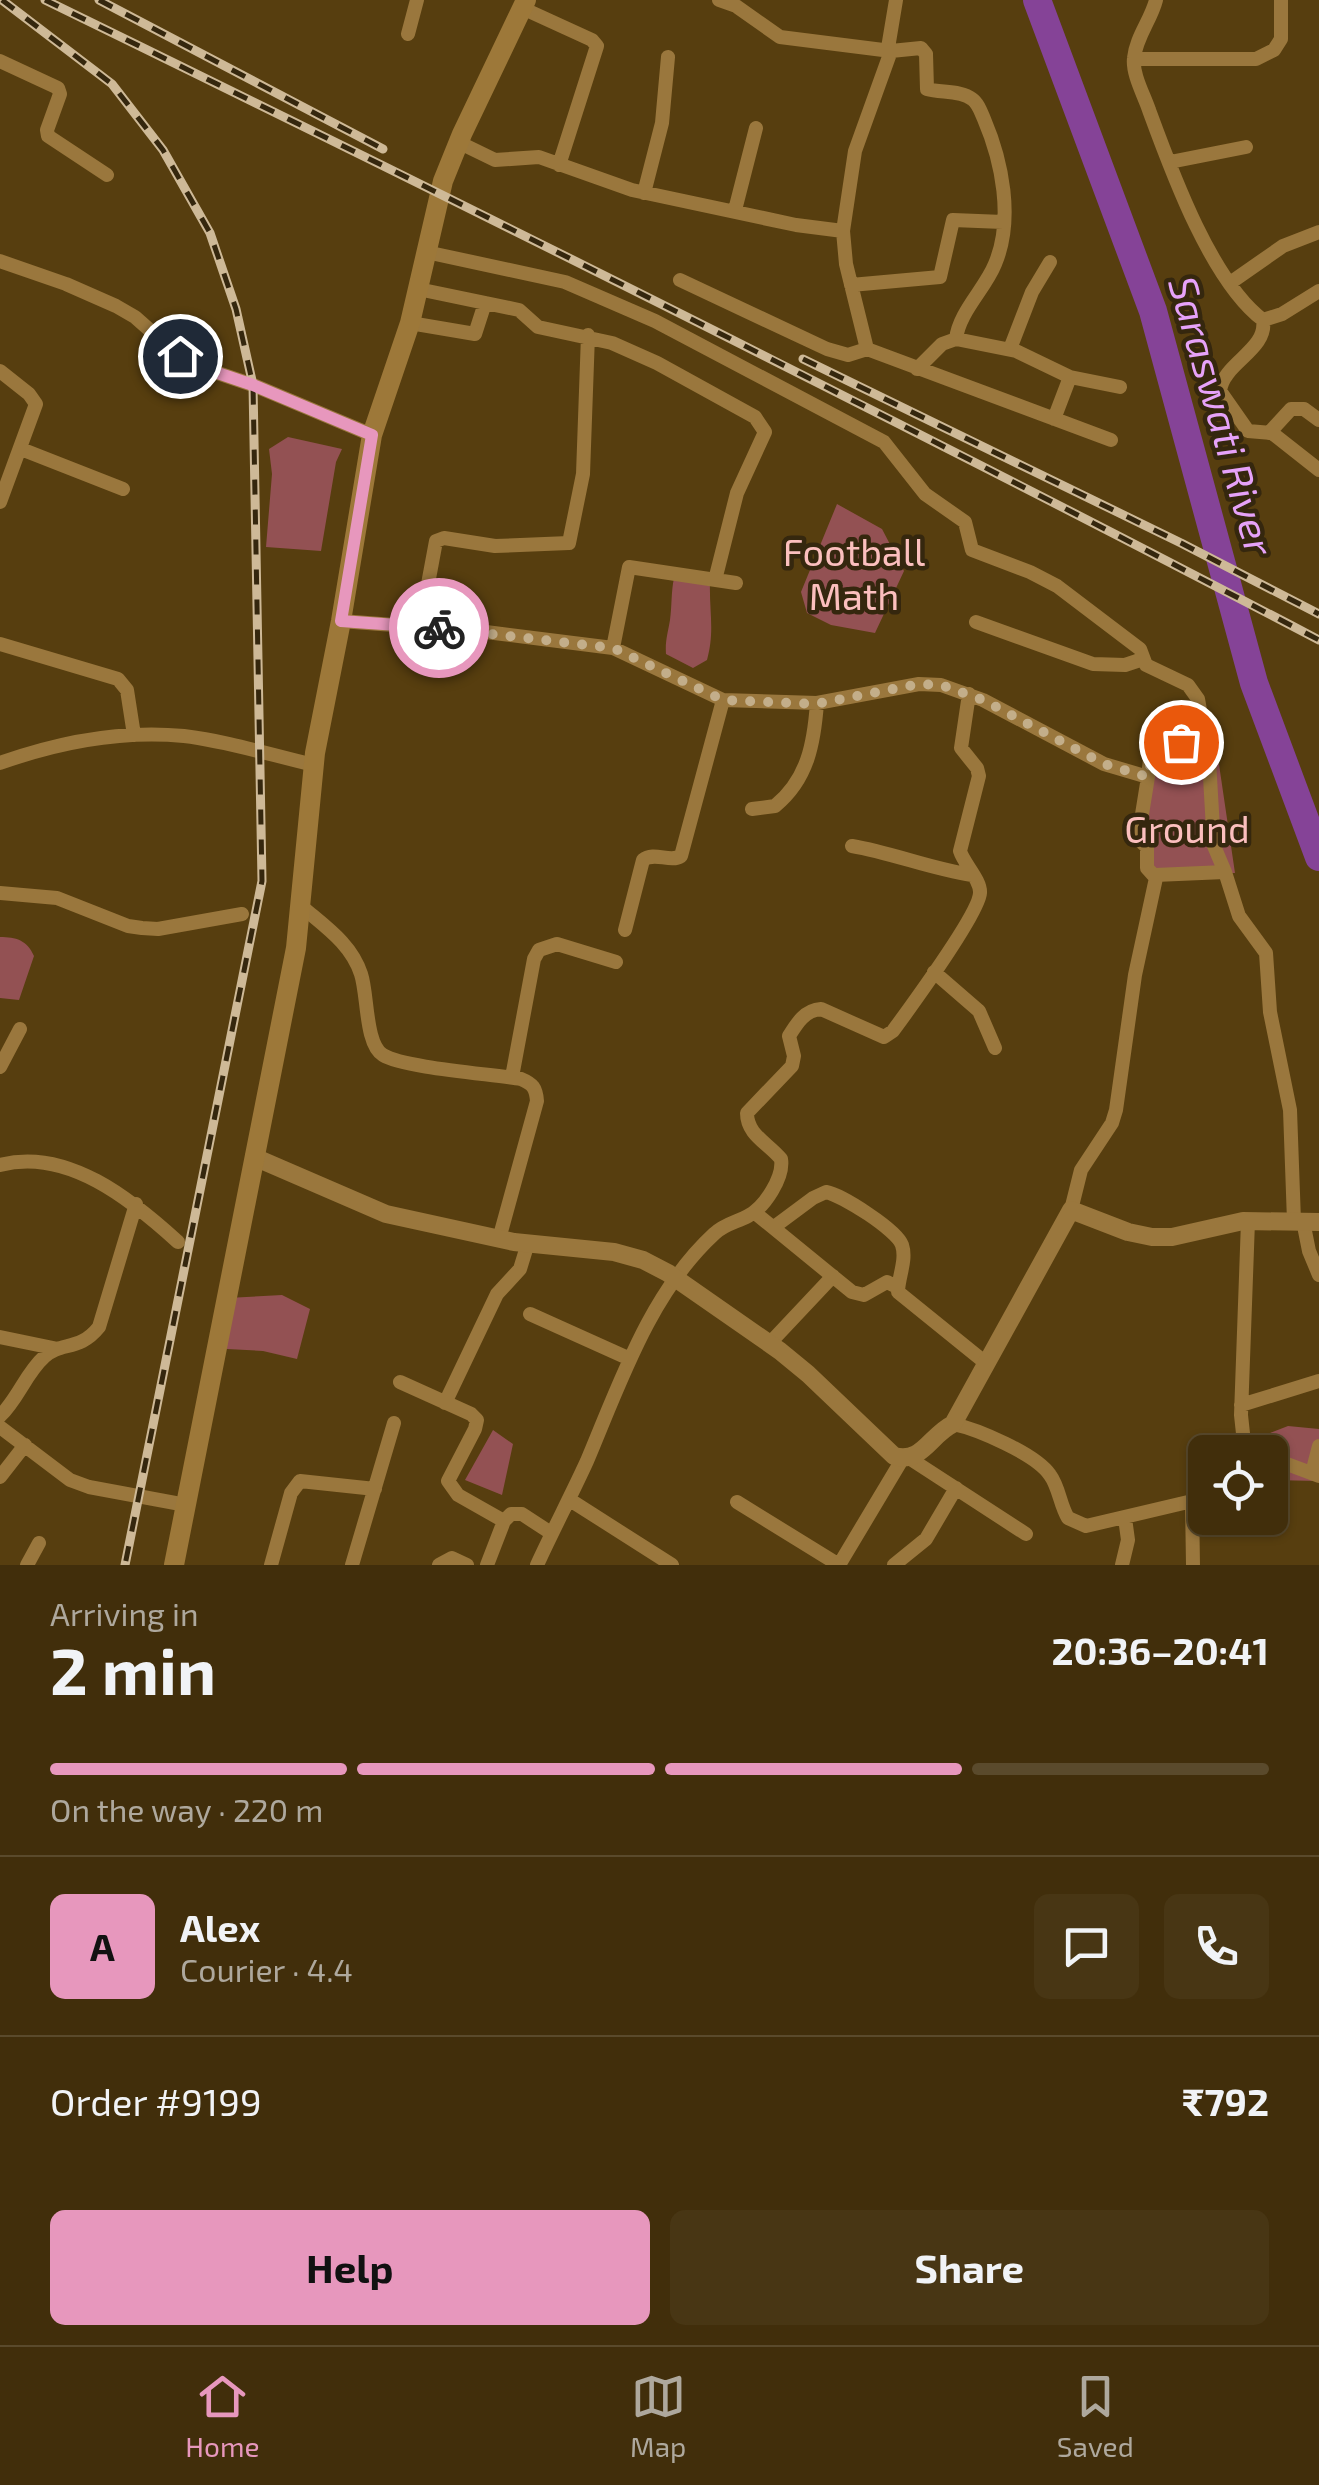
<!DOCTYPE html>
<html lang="en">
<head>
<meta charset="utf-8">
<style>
	:root { --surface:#412e0b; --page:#483614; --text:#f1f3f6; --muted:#aea89d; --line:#5a4a2c; --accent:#e797bd }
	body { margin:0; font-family:"Exo 2",sans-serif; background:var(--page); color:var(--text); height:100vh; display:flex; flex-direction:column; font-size:38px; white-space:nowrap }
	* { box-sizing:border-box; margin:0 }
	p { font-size:32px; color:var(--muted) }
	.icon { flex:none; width:55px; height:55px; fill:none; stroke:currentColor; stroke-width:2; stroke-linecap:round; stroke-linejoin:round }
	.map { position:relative; height:1565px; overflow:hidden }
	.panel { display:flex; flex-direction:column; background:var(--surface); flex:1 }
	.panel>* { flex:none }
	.tools { position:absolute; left:1188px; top:1435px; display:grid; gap:20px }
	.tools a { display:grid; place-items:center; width:100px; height:100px; border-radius:15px; background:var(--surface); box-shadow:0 2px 8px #0004,0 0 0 2px var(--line); font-size:50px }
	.pin { position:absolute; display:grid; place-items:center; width:85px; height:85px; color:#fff; margin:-42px; border:5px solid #fff; border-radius:50%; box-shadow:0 2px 10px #0007 }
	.courier { position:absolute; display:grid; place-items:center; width:100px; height:100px; margin:-50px; border:8px solid #e797bd; border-radius:50%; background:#fff; color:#222; box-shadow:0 2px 12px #0007 }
	.headline em { font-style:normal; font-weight:700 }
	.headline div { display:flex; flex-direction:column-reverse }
	.headline { display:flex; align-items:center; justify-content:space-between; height:170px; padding:0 50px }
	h1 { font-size:65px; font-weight:700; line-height:75px }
	.bar { display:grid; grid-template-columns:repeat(4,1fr); gap:15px 10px; align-content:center; height:120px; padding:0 50px }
	.bar i { height:12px; border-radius:8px; background:var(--line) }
	.bar .selected { background:var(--accent) }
	.bar p { grid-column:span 4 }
	.line { display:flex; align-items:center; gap:25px; padding:0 50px; border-top:2px solid var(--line) }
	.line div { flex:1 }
	.round { display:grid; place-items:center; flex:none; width:105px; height:105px; border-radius:15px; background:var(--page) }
	.button { display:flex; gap:20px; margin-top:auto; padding:20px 50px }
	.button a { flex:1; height:115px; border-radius:15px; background:var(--accent); color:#111; font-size:40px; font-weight:700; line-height:115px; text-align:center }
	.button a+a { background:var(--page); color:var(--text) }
	.tab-bar { display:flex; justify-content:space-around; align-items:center; height:140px; border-top:2px solid var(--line); background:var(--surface); font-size:28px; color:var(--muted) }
	.tab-bar a { display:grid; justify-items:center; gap:5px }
	.tab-bar .selected { color:var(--accent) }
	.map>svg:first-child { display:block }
	.park { fill:#935153 }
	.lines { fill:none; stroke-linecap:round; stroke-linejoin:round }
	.river { stroke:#854397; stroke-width:28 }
	.minor { stroke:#9a773d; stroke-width:14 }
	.tertiary { stroke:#9a773d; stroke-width:18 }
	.secondary { stroke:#9d7839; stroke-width:20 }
	.rail-casing { stroke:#ceb997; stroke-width:9 }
	.rail { stroke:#35270e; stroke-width:5; stroke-dasharray:15; stroke-linecap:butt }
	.done { stroke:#c3ae8a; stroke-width:10; stroke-dasharray:0 18 }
	.route { stroke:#e797bd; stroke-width:12 }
	.labels { text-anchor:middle; stroke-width:9; stroke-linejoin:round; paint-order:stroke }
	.park-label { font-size:38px; fill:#fbbfbe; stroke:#35270e }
	.water-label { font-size:40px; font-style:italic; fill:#e6a2f9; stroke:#35270e }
</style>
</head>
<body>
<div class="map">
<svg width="1319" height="1565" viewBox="0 0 1319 1565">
	<rect width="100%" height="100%" fill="#573e0f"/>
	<path class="park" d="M288,437L342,449L336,462L321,551L266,547L272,474L269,449Z
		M837,504L882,529L904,571L875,633L831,625L807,613L801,592Z
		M674,578L710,581C709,611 715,631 707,660L693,668L666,654C665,641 668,632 670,620C672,606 671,592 674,578Z
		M1216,744L1235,873L1141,871L1154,748Z
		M0,937C16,937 27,940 34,956L19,1000L0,998Z
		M282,1295L310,1309L297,1359L263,1351L227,1349V1298Z
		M1288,1426L1319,1429V1481L1270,1480V1452H1253L1252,1440Z
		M493,1430L513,1444L502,1495L465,1480Z"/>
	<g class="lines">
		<path class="river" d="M1037,0L1153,311L1254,683L1319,857"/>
		<path class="minor" d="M719,0L736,6L780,37L891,51L855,151L843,231L846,264L867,349L1111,440
			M1156,0C1151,20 1136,37 1134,58C1132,74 1144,95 1149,110C1171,170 1211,281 1263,320L1282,314L1319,291
			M522,8L592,40L597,46L559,165
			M408,34L417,0
			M888,48L896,0
			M891,51L921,48L926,54L927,89C940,93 961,90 972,99C978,103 981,112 984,119C1002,161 1014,219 995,264C985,289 959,312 956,339
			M1134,59H1256L1274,50L1281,39V0
			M0,61L58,88L60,94L47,130L48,136L107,175
			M458,142L495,160L539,157L632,190L796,225L843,231
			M1170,162L1246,147
			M644,193L662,123L668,57
			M735,210L756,128
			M426,252L565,282L655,321L884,442L925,494L965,522L972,550L1030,572L1057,586L1140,649L1146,665L1188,685L1198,699L1209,760L1214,846L1225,872
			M0,261L66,284L116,306L135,317L179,356L197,366L253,385L372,435
			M680,280L827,349L848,355L867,349
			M1230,283L1283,246L1319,232
			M851,285L940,277L953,220L1003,222
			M418,289L519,310L538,327L612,343L657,363L755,417L765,432L737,493L715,580
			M1263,320C1268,350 1223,363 1220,391L1248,431L1272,433L1319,470
			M410,323L475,334L485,303
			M1010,349L1032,292L1050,262
			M917,369L942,344L956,339L1016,351L1070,377L1120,387
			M0,371L29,394L36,404L0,502
			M1054,419L1070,377
			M1269,433L1291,409H1304L1319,420
			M21,449L123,489
			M341,621L486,632L613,648L723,700L817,703L919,684L941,685L983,700L1104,764L1148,777L1138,839L1147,847V868L1156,878L1135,975L1116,1110L1112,1123L1081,1170L1071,1210
			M976,622L1093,664L1125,665L1143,659
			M420,627L436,541L444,538L495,546L569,543L583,474L588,335
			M0,644L118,679L127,690L134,735
			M613,648L629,567L736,583
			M0,763C59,742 121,730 184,736C227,741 271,755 314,765
			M1148,777L1151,750L1156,744L1205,740
			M752,809L775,806C808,779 814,743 817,703
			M852,846C893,853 931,869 972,875
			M1155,875L1225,872L1239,916L1266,953L1270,1012L1290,1110L1294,1221
			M0,893L57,898L128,926L142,928L158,929L242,914
			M300,905C324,926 351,943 361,974C368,995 365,1044 383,1055C404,1068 492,1074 521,1079C533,1084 536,1088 537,1101L499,1239
			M625,930L643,860C654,851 670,863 681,856L723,700
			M934,972L979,1011L995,1048
			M0,1067L20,1029
			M512,1077L534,959L539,950L557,944L616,962
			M0,1165C67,1147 132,1200 178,1242
			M754,1212L852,1292L864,1295L887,1282L897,1287
			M1303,1221L1309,1251L1319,1275
			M774,1227L813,1198L826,1192C842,1195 897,1230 902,1245C907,1260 898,1278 898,1292L987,1364
			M530,1314L630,1359
			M0,1337L58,1349
			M769,1344L833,1276
			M400,1382L471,1414L477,1420L475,1429L448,1481L458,1495L504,1521
			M445,1403L497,1294L520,1269L528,1243
			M1241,1405L1319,1381
			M0,1416C18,1399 26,1373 44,1357C61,1341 79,1352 99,1327L136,1204
			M953,1424C977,1429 1036,1454 1050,1475C1059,1487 1060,1505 1068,1518L1086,1526L1205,1498
			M0,1427L70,1480L89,1487L186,1505
			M1245,1452L1241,1415L1248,1221
			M909,1458L1026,1534
			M1270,1467L1287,1464L1319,1476
			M1312,1473L1319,1446
			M0,1477L25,1445
			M570,1500L672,1565
			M1192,1501L1193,1565
			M737,1502L839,1565
			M27,1565L39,1543
			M271,1565L291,1493L300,1481L375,1489
			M352,1565L394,1423
			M439,1565L452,1558L467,1565
			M487,1565L504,1521L511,1514H522L551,1533
			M537,1565C553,1530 571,1496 587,1461C620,1383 650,1293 714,1234C724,1224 737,1222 748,1216C765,1207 784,1177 781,1159C768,1143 747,1135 747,1113L792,1066L794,1056L789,1036C797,1023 805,1010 821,1009L884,1037L893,1031C909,1009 979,914 980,893C981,880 964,864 960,851L979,776L977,768L961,748L969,694
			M839,1565L903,1458
			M894,1565L926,1539L956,1488
			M1122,1565L1128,1540L1125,1518"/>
		<path class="tertiary" d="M254,1157L386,1214L514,1242L614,1252L643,1260L668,1273L780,1351L808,1374L894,1456C922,1464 930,1435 953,1424L1071,1210L1128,1232L1152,1237H1172L1243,1221L1319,1222"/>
		<path class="secondary" d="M174,1565L296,948L315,753L341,621L372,435L410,323L443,181L462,134L526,0"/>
		<defs>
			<path id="rail" d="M2,0L112,84L163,150L210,233L236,309L253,385L262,881L125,1565
				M45,0C472,208 898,420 1319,640
				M99,0L383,149
				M803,359L1181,543L1319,614"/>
		</defs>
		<use href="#rail" class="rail-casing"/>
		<use href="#rail" class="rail"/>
	</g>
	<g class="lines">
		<path class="done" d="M439,628L613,648L723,700L816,704L919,684L941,685L983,700L1104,764L1148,777L1153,746L1181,742"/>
		<path class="route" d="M180,356L197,366L253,385L372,435L341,621L439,628"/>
	</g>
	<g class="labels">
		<g class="park-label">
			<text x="854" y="566">Football<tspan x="854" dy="44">Math</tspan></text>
			<text x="1187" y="843">Ground</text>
		</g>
		<g class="water-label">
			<text transform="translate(1221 416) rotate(74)" y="14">Saraswati River</text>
		</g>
	</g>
</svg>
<div class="tools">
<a><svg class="icon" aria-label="locate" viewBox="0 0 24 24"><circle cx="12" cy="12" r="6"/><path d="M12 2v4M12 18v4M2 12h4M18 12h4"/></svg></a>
</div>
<div class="pin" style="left:1181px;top:742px;background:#ea580c"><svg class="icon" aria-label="bag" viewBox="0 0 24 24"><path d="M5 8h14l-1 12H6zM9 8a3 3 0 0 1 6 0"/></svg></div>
<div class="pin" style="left:180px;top:356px;background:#1f2937"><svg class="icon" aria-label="home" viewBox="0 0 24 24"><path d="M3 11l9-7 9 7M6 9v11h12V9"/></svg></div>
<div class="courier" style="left:439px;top:628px"><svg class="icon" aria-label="bike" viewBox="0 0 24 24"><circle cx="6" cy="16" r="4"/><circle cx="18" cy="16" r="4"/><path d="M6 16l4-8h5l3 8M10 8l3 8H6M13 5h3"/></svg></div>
</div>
<section class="panel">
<div class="headline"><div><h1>2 min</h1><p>Arriving in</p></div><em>20:36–20:41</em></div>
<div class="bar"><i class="selected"></i><i class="selected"></i><i class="selected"></i><i></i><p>On the way · 220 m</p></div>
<div class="line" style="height:180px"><b class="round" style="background:var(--accent);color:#111">A</b><div><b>Alex</b><p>Courier · 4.4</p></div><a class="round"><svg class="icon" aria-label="chat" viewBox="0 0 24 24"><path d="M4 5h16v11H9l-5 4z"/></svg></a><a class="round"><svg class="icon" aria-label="phone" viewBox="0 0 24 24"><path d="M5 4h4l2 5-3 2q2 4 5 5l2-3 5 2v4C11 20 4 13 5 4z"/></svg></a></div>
<div class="line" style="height:130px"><div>Order #9199</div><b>₹792</b></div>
<div class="button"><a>Help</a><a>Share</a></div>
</section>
<nav class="tab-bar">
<a class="selected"><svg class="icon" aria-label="home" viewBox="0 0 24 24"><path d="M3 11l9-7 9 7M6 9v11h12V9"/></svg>Home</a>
<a><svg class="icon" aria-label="map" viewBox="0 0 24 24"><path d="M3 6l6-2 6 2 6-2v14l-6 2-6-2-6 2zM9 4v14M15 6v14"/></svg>Map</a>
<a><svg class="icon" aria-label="saved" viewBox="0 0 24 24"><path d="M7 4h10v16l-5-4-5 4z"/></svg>Saved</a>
</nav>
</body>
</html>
